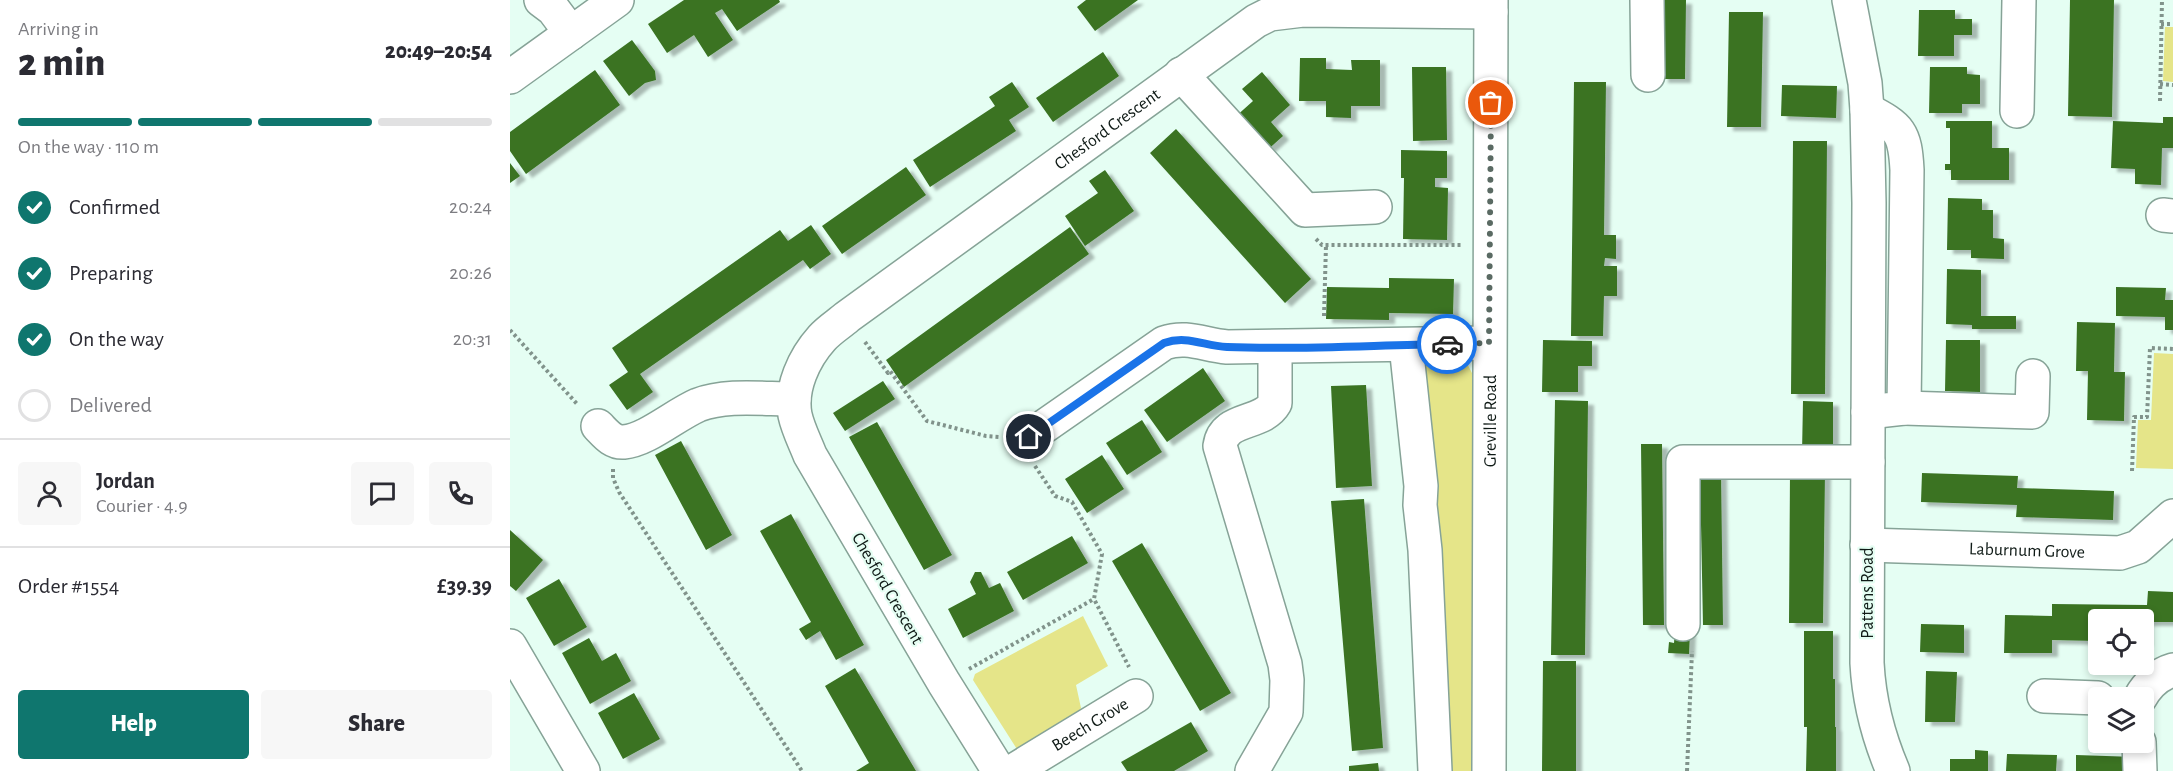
<!DOCTYPE html>
<html lang="en">
<head>
<meta charset="utf-8">
<style>
	:root { --surface:#fff; --page:#f7f7f7; --text:#2b2b33; --muted:#7c7c81; --line:#e1e1e2; --accent:#0f766e }
	body { margin:0; font-family:"Alegreya Sans",sans-serif; background:var(--page); color:var(--text); height:100vh; display:flex; flex-direction:column; font-size:22px; white-space:nowrap }
	* { box-sizing:border-box; margin:0 }
	p { font-size:20px; color:var(--muted) }
	.icon { flex:none; width:33px; height:33px; fill:none; stroke:currentColor; stroke-width:2; stroke-linecap:round; stroke-linejoin:round }
	.map { position:relative; flex:1; overflow:hidden }
	.sheet { display:flex; flex-direction:column; background:var(--surface); width:510px }
	.sheet>* { flex:none }
	.fabs { position:absolute; left:1578px; top:609px; display:grid; gap:12px }
	.fabs a { display:grid; place-items:center; width:66px; height:66px; border-radius:6px; background:var(--surface); box-shadow:0 3px 9px #0003; font-size:30px }
	.pin { position:absolute; display:grid; place-items:center; width:51px; height:51px; color:#fff; margin:-26px; border:3px solid #fff; border-radius:50%; box-shadow:0 2px 6px #0007 }
	.courier { position:absolute; display:grid; place-items:center; width:60px; height:60px; margin:-30px; border:4px solid #1a73e8; border-radius:50%; background:#fff; color:#222; box-shadow:0 2px 8px #0007 }
	.head em { font-style:normal; font-weight:800 }
	.head div { display:flex; flex-direction:column-reverse }
	.head { display:flex; align-items:center; justify-content:space-between; height:102px; padding:0 18px }
	h1 { font-size:39px; font-weight:800; line-height:45px }
	.bar { display:grid; grid-template-columns:repeat(4,1fr); gap:9px 6px; align-content:center; height:72px; padding:0 18px }
	.bar i { height:8px; border-radius:4px; background:var(--line) }
	.bar .active { background:var(--accent) }
	.bar p { grid-column:span 4 }
	.line { display:flex; align-items:center; gap:15px; padding:0 18px; border-top:2px solid var(--line) }
	.line div { flex:1 }
	.round { display:grid; place-items:center; flex:none; width:63px; height:63px; border-radius:6px; background:var(--page) }
	ol { padding:0 18px; list-style:none }
	li { display:flex; align-items:center; gap:18px; height:66px }
	li p { margin-inline-start:auto }
	li .icon { padding:6px; border-radius:50%; background:var(--accent); color:#fff; stroke-width:4 }
	li:last-child { color:var(--muted) }
	li i { width:33px; height:33px; border:3px solid var(--line); border-radius:50% }
	.button { display:flex; gap:12px; margin-top:auto; padding:12px 18px }
	.button a { flex:1; height:69px; border-radius:6px; background:var(--accent); color:#fff; font-size:24px; font-weight:800; line-height:69px; text-align:center }
	.button a+a { background:var(--page); color:var(--text) }
	main { display:flex; flex:1; min-height:0 }
	.map>svg:first-child { display:block }
	.green { fill:#e5e589 }
	.building { fill:#3a7324; filter:url(#shadow) }
	.lines { fill:none; stroke-linecap:round; stroke-linejoin:round }
	.minor-casing { stroke:#86a397; stroke-width:36 }
	.path { stroke:#81938b; stroke-width:4; stroke-dasharray:3 3; stroke-linecap:butt }
	.minor { stroke:#fff; stroke-width:33 }
	.done { stroke:#5a6a63; stroke-width:6; stroke-dasharray:0 10.8 }
	.route { stroke:#1a73e8; stroke-width:8 }
	.labels { text-anchor:middle; stroke-width:4.5; stroke-linejoin:round; paint-order:stroke }
	.street-label { font-size:18px; fill:#0f1a16; stroke:#e5fef3 }
</style>
</head>
<body>
<main>
<section class="sheet">
<div class="head"><div><h1>2 min</h1><p>Arriving in</p></div><em>20:49–20:54</em></div>
<div class="bar"><i class="active"></i><i class="active"></i><i class="active"></i><i></i><p>On the way · 110 m</p></div>
<ol>
<li><svg class="icon" aria-label="check" viewBox="0 0 24 24"><path d="M5 12l5 5 9-10"/></svg>Confirmed<p>20:24</p></li>
<li><svg class="icon" aria-label="check" viewBox="0 0 24 24"><path d="M5 12l5 5 9-10"/></svg>Preparing<p>20:26</p></li>
<li><svg class="icon" aria-label="check" viewBox="0 0 24 24"><path d="M5 12l5 5 9-10"/></svg>On the way<p>20:31</p></li>
<li><i></i>Delivered</li>
</ol>
<div class="line" style="height:108px"><a class="round"><svg class="icon" aria-label="person" viewBox="0 0 24 24"><circle cx="12" cy="8" r="4"/><path d="M4 21q1-7 8-7t8 7"/></svg></a><div><b>Jordan</b><p>Courier · 4.9</p></div><a class="round"><svg class="icon" aria-label="chat" viewBox="0 0 24 24"><path d="M4 5h16v11H9l-5 4z"/></svg></a><a class="round"><svg class="icon" aria-label="phone" viewBox="0 0 24 24"><path d="M5 4h4l2 5-3 2q2 4 5 5l2-3 5 2v4C11 20 4 13 5 4z"/></svg></a></div>
<div class="line" style="height:78px"><div>Order #1554</div><b>£39.39</b></div>
<div class="button"><a>Help</a><a>Share</a></div>
</section>
<div class="map">
<svg width="1663" height="771" viewBox="0 0 1663 771">
	<defs>
		<filter id="shadow"><feDropShadow dx="6" dy="4" stdDeviation="1.5" flood-color="#0004"/></filter>
	</defs>
	<rect width="100%" height="100%" fill="#e5fef3"/>
	<path class="green" d="M1655,27H1663V82L1653,81Z
		M951,352L962,373L964,771H938L912,371L924,356Z
		M1644,353L1663,354V469L1626,468L1628,420H1641Z
		M573,616L598,666L566,685L571,708L566,716L510,754L463,680L465,674Z"/>
	<path class="building" d="M174,0H269L270,2L227,31L212,9L205,13L223,40L198,57L184,35L157,53L138,24Z
		M576,0H628L585,31L567,7Z
		M1152,0H1176L1175,79H1152Z
		M1560,0H1604L1602,117L1558,116Z
		M1409,10H1445V19H1462V35H1444V56H1408Z
		M1219,12H1253L1251,127H1217Z
		M122,40L145,71L146,80L135,83L119,96L93,61Z
		M593,52L609,76L543,122L526,98Z
		M790,58H816V69L842,70L841,60H870V106H841V118L816,117V101H789Z
		M902,67H936L937,140L903,141Z
		M1420,67H1457V74L1470,75V104H1452V113H1419Z
		M85,70L110,105L16,174L0,151V132Z
		M752,72L780,105L761,122L773,136L754,153L724,118L743,101L732,89Z
		M502,82L519,107L499,120L506,131L420,187L403,160L485,106L479,97Z
		M1064,82H1096L1094,235H1106V259L1095,258L1094,266H1107V296H1094L1093,336H1061Z
		M1272,85L1327,86L1326,118L1271,116Z
		M1653,117H1663V148H1652L1651,185L1625,184V169L1601,168L1603,121L1653,123Z
		M1436,121H1482V148H1499V180H1441V170H1435V164H1440V128H1436Z
		M666,129L801,279L775,303L640,153Z
		M1283,141H1317L1315,394H1281Z
		M891,150L937,151V178H925V187L938,188L937,240L893,239L894,178H891Z
		M0,163L10,176L0,183Z
		M396,167L416,195L332,254L312,226Z
		M595,170L624,211L575,246L555,216L588,193L579,181Z
		M1438,198L1472,199V210H1483V238L1494,239V259L1461,258V250H1437Z
		M301,225L321,254L300,269L293,260L130,374L143,392L117,410L99,385L118,372L102,348L270,230L278,241Z
		M560,227L579,254L394,387L376,360Z
		M1437,269L1471,270V316H1506V329H1462V325L1436,324Z
		M879,278L944,279L943,314L879,313V320L816,319L817,287L879,288Z
		M1606,287L1656,288L1655,300H1663V330H1655V317L1606,316Z
		M1567,322L1605,323L1604,372H1615L1614,421L1577,420L1578,371H1566Z
		M1033,340L1082,341V366H1068V392H1032Z
		M1436,340H1470V392L1435,391Z
		M693,368L715,401L657,442L634,410Z
		M373,381L385,399L335,431L323,413Z
		M856,385L862,486L826,488L821,386Z
		M1045,400L1078,401L1075,655H1041Z
		M1293,401L1323,402V454L1292,453Z
		M632,420L652,452L617,475L596,443Z
		M367,422L442,555L414,570L339,437Z
		M171,441L222,535L196,550L145,455Z
		M1131,444H1152L1154,625H1133Z
		M592,455L614,489L577,513L555,479Z
		M1280,472H1315L1313,623H1279Z
		M1211,473L1213,625H1193L1190,474Z
		M1412,473L1508,476L1507,488L1604,491L1603,520L1506,517L1507,505L1411,502Z
		M854,499L873,748L842,751L821,501Z
		M281,514L354,645L326,660L310,631L296,640L289,629L301,622L250,531Z
		M0,530L33,560L6,591L0,586Z
		M562,536L578,563L513,600L497,572Z
		M632,543L721,693L690,711L602,561Z
		M465,572H471L479,588L490,583L504,611L453,638L438,609L466,594L460,582Z
		M49,579L77,627L44,646L16,598Z
		M1638,591L1663,592V622H1637V642H1634V620H1588V641L1542,640V653H1494L1495,615L1542,616V604L1637,605Z
		M1411,624L1454,625V653L1410,652Z
		M1165,631H1180L1179,654L1158,653L1159,642L1164,643Z
		M1294,631H1323V679H1325V727H1326V771H1296L1297,727H1294Z
		M79,638L92,661L106,653L121,681L80,704L52,653Z
		M1033,661H1066V771H1032Z
		M345,668L406,771H346L359,763L315,686Z
		M1416,671L1447,672L1445,722H1415Z
		M124,693L150,739L113,759L88,713Z
		M681,722L698,751L664,771H617L611,762Z
		M1465,750L1478,751V771H1440V759H1465Z
		M1497,754L1547,755L1546,771H1496Z
		M1566,755L1626,757V771H1566Z
		M868,763L869,771H839V766Z"/>
	<g class="lines">
		<defs>
			<g id="minor">
				<path d="M31,0L43,9L61,33"/>
				<path d="M1137,0L1138,75"/>
				<path d="M1339,0L1355,83L1357,110L1359,203L1357,663C1359,701 1368,736 1383,771"/>
				<path d="M671,74L795,210L865,207"/>
				<path d="M0,77L107,0"/>
				<path d="M1357,110C1390,127 1395,132 1397,170L1394,408L1358,412"/>
				<path d="M1507,111L1509,0"/>
				<path d="M1653,215L1663,216"/>
				<path d="M896,345L911,486L910,505L915,550L925,771"/>
				<path d="M1394,408L1522,412L1523,376"/>
				<path d="M88,426C95,433 102,443 114,442C137,440 165,415 188,405C216,394 253,399 284,399"/>
				<path d="M519,437L654,343C677,335 694,345 717,347L979,343"/>
				<path id="s1" d="M1357,545L1610,553L1628,547L1663,516"/>
				<path d="M1173,624V462H1358"/>
				<path d="M0,646L73,771"/>
				<path d="M1534,696L1588,698"/>
				<path d="M1630,698C1637,685 1649,674 1663,670"/>
				<path d="M1629,742L1630,771"/>
				<path id="s2" d="M489,771L434,683L300,455C295,442 288,429 285,415C280,388 294,358 312,338C319,330 329,324 337,317L746,21L760,14L793,10L981,12"/>
				<path id="s3" d="M503,771L626,696"/>
				<path d="M742,771L776,712L777,680L775,664L710,446C714,416 752,426 765,403V347"/>
				<path id="s4" d="M979,771L981,0"/>
			</g>
		</defs>
		<use href="#minor" class="minor-casing"/>
		<path class="path" d="M1651,24H1663
			M1650,84L1663,85
			M1650,101L1652,0
			M806,239L812,245H952
			M814,316L816,245
			M0,330L68,405
			M355,342L378,373L380,371L417,421L476,436L490,437
			M525,466L545,496L562,502L592,554L584,599L619,667
			M103,469V478L109,492L292,771
			M1622,471L1624,417H1637L1640,348L1663,349
			M459,669L584,599
			M1177,771L1182,651"/>
		<use href="#minor" class="minor"/>
	</g>
	<g class="lines">
		<path class="done" d="M937,344L979,343L981,103"/>
		<path class="route" d="M519,437L654,343C677,335 694,346 717,347C790,350 864,345 937,344"/>
	</g>
	<g class="labels">
		<g class="street-label">
			<text dy="6" stroke="none"><textPath href="#s2" startOffset="849">Chesford Crescent</textPath></text>
			<text dy="6" stroke="none"><textPath href="#s4" startOffset="350">Greville Road</textPath></text>
			<text dy="6" stroke="none"><textPath href="#s1" startOffset="160">Laburnum Grove</textPath></text>
			<text transform="translate(378 588) rotate(60)" y="6">Chesford Crescent</text>
			<text transform="translate(1357 593) rotate(-90)" y="6">Pattens Road</text>
			<text dy="6" stroke="none"><textPath href="#s3" startOffset="90">Beech Grove</textPath></text>
		</g>
	</g>
</svg>
<div class="fabs">
<a><svg class="icon" aria-label="locate" viewBox="0 0 24 24"><circle cx="12" cy="12" r="6"/><path d="M12 2v4M12 18v4M2 12h4M18 12h4"/></svg></a>
<a><svg class="icon" aria-label="layers" viewBox="0 0 24 24"><path d="M12 4l9 5-9 5-9-5zM3 14l9 5 9-5"/></svg></a>
</div>
<div class="pin" style="left:981px;top:103px;background:#ea580c"><svg class="icon" aria-label="bag" viewBox="0 0 24 24"><path d="M5 8h14l-1 12H6zM9 8a3 3 0 0 1 6 0"/></svg></div>
<div class="pin" style="left:519px;top:437px;background:#1f2937"><svg class="icon" aria-label="home" viewBox="0 0 24 24"><path d="M3 11l9-7 9 7M6 9v11h12V9"/></svg></div>
<div class="courier" style="left:937px;top:344px"><svg class="icon" aria-label="car" viewBox="0 0 24 24"><path d="M5 17H2v-5l4-1 3-4h7l3 4 3 1v5h-3M9 17h6M6 11h13"/><circle cx="7" cy="17" r="2"/><circle cx="17" cy="17" r="2"/></svg></div>
</div>
</main>
</body>
</html>
